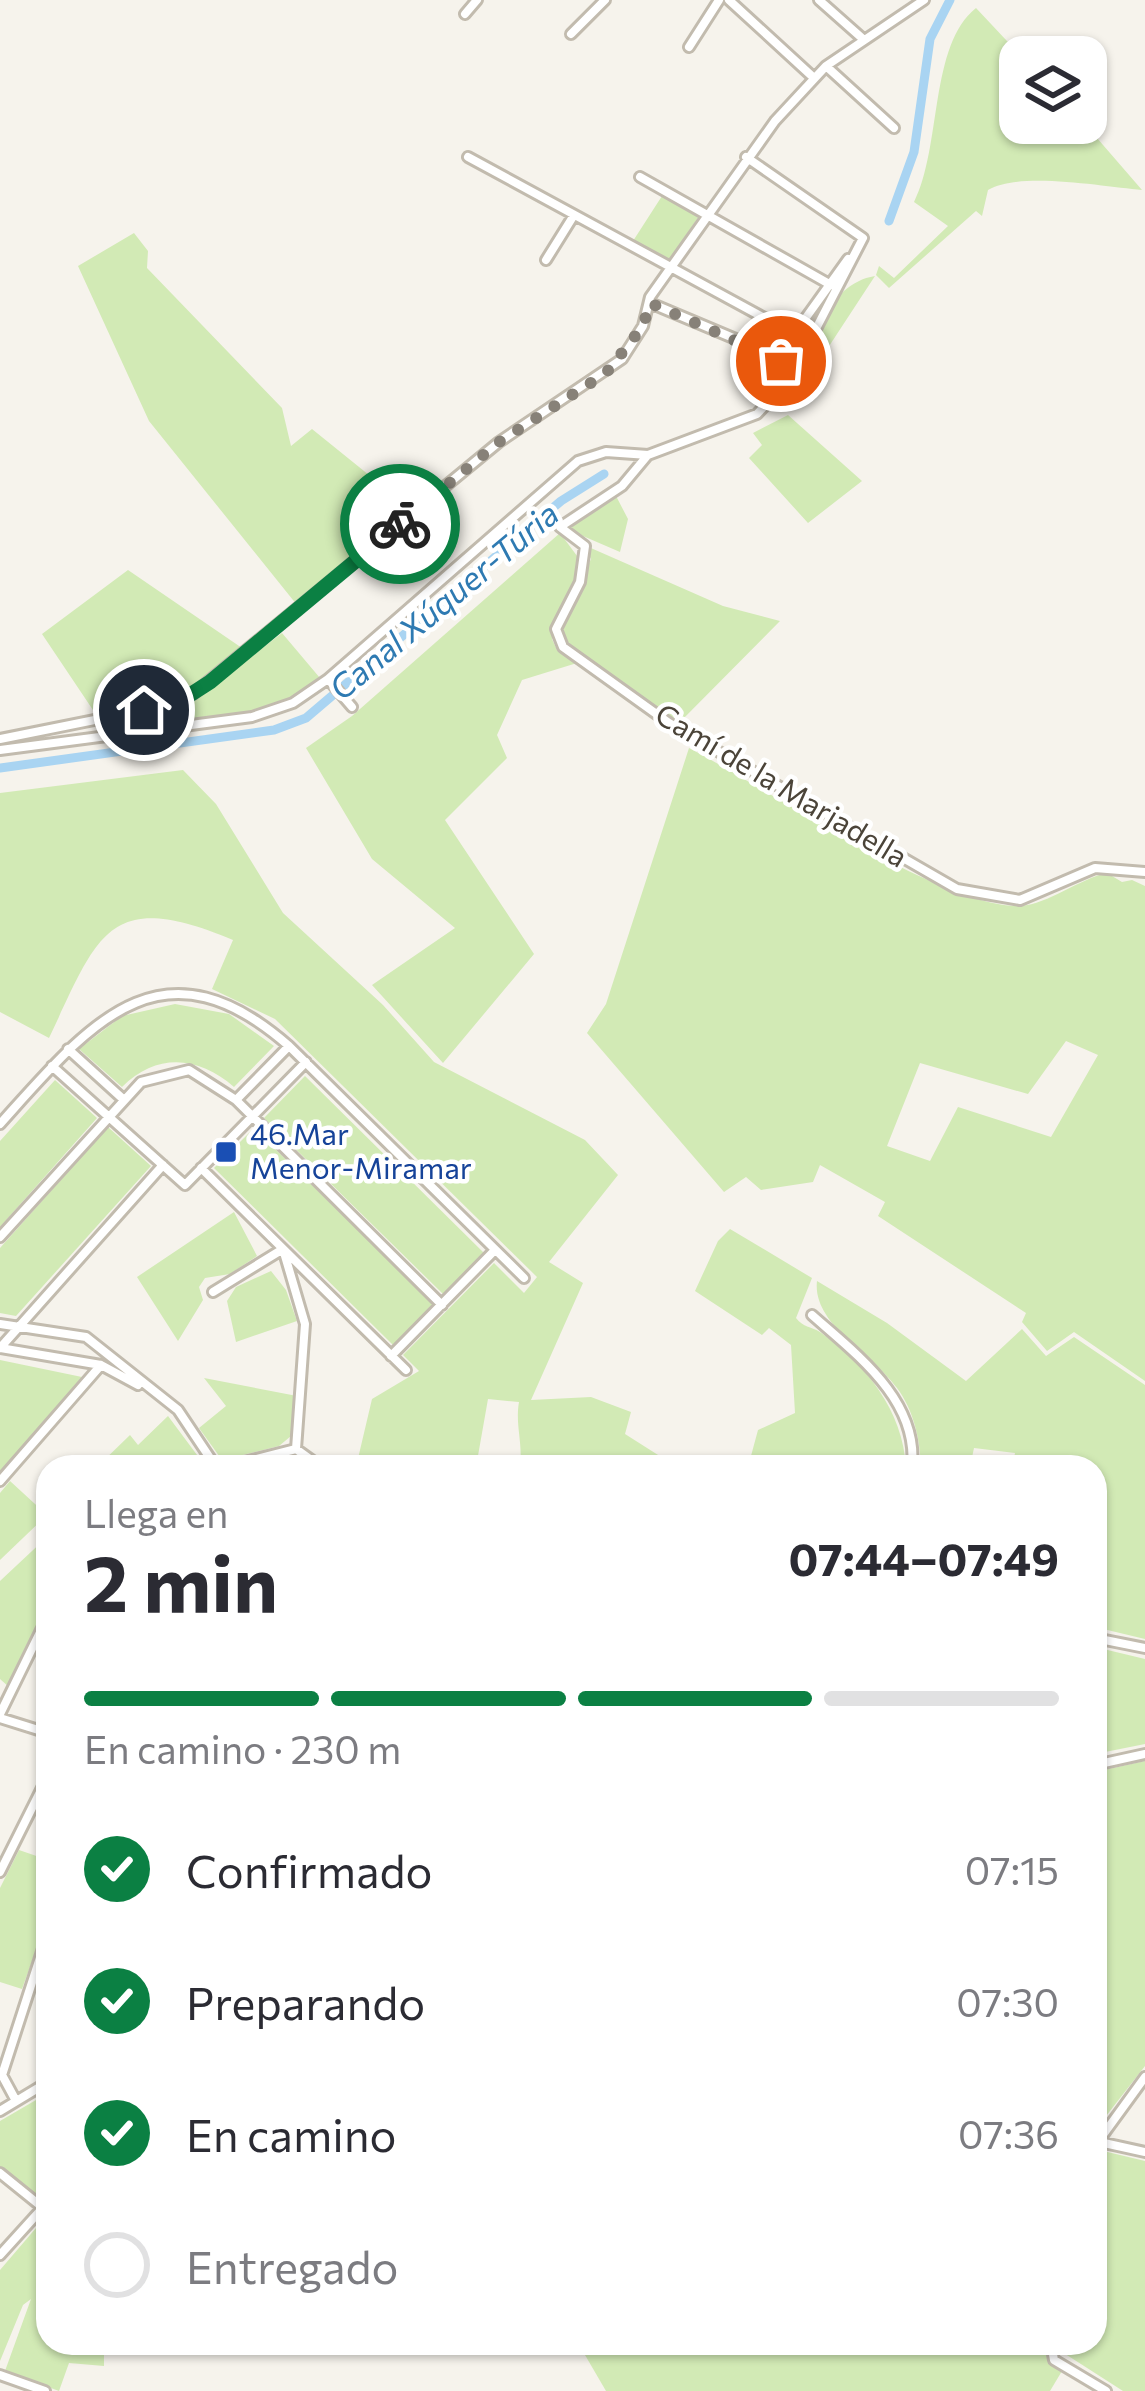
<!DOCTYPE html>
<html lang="es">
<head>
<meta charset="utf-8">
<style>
	:root { --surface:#fff; --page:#f7f7f7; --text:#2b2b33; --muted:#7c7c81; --line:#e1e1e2; --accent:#0b8043 }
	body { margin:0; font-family:Commissioner,sans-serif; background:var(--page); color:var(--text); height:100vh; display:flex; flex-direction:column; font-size:45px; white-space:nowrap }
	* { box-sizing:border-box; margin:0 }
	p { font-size:39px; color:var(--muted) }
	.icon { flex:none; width:66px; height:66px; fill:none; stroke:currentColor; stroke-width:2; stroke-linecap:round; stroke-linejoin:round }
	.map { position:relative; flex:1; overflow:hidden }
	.panel { position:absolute; left:36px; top:1455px; width:1071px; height:900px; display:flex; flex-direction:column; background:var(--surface); border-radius:36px; box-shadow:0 3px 9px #0004 }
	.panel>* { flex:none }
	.buttons { position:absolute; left:999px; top:36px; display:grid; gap:24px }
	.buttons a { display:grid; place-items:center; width:108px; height:108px; border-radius:24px; background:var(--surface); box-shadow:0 3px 9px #0004; font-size:60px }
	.pin { position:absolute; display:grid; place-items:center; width:102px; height:102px; color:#fff; margin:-51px; border:6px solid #fff; border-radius:50%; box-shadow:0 3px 12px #0007 }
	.courier { position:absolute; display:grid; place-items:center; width:120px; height:120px; margin:-60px; border:9px solid #0b8043; border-radius:50%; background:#fff; color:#222; box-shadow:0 3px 15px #0007 }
	.summary em { font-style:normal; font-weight:700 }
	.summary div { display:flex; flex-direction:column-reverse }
	.summary { display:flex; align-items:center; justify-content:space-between; height:204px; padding:0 48px }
	h1 { font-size:78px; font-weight:700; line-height:90px }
	.bar { display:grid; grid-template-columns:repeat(4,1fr); gap:18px 12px; align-content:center; height:144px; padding:0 48px }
	.bar i { height:15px; border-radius:9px; background:var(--line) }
	.bar .active { background:var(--accent) }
	.bar p { grid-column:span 4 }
	ol { padding:0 48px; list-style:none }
	li { display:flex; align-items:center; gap:36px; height:132px }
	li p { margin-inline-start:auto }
	li .icon { padding:12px; border-radius:50%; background:var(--accent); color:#fff; stroke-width:4 }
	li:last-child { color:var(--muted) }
	li i { width:66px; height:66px; border:6px solid var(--line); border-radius:50% }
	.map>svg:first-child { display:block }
	.green { fill:#d2eab5; fill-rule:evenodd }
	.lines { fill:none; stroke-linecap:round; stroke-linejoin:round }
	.canal { stroke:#a9d4f2; stroke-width:9 }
	.street-casing { stroke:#c2bbae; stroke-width:14 }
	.street { stroke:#fff; stroke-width:8 }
	.done { stroke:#878178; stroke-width:12; stroke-dasharray:0 21.6 }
	.route { stroke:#0b8043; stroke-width:15 }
	.transit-dot { fill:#1a4fb4; stroke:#fff; stroke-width:4.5 }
	.labels { text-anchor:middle; stroke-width:9; stroke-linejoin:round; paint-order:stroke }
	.street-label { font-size:30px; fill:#4b4439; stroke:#fff }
	.transit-label { font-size:30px; fill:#164399; stroke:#fff; text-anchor:start }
	.water-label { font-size:33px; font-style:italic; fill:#2e7ab2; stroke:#fff }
</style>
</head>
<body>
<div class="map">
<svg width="1145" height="2391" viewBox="0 0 1145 2391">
	<rect width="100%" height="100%" fill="#f6f3ec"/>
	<path class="green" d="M976,8L1022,57L1020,123H1084L1142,190C1104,187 1020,171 988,190L982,216L976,211L889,288L876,275L879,266L894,278L948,226L914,202C942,147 929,45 976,8Z
		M662,196L699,216L669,261L633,241Z
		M134,233L148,251L147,268L282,408L291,446L312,429L390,492L406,515L297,605L149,421L78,266Z
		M875,276L799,392L791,387C811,346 826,284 875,276Z
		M788,415L862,481L808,523L749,458L762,445L753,433Z
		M616,496L628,519L620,552L569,530L595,505Z
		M560,533L583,564L552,639L557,650L577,663L522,680L497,735L507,758L445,820L534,954L443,1063L372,985L455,928L372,859L306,748L352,716Z
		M584,545L723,606L780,621L678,724L564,641L561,624L591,559Z
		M128,570L242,648L182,695L97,716L42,634Z
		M282,633L320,678C283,709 234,717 188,721L186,707Z
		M689,748C765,787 945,910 1021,906C1048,904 1079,879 1107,873L1122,882L1132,880L1145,886V1381L1074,1332L1047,1351L1022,1322L1026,1313L878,1216L885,1202L820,1165L813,1182L761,1190L746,1177L724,1192L587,1033L606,1004ZM1066,1041L1098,1055L1051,1137L958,1107L930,1161L887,1146L920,1063L1028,1094Z
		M183,770L216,804L283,913L383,1005L434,1062L585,1140L618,1175L549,1262L583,1283L531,1400L591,1397L631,1412L625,1434L677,1467H520C523,1442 515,1425 519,1402L488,1399L476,1467H356L372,1399L419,1371L403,1355L494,1263L524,1293L537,1277L275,1019L212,989L233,940C108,888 99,933 49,1038L0,1012V793Z
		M175,1004L229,1014L274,1046L234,1087C199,1056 157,1052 122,1087L79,1049L122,1016Z
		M305,1076L484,1253L443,1294L264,1118Z
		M55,1080L97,1118L0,1227V1141Z
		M108,1127L151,1166L16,1316L0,1313V1248Z
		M254,1128L433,1304L393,1345L214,1168Z
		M234,1212L257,1256L230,1274L205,1278L199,1287L203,1300L178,1341L137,1277Z
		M730,1229L812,1278L796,1318C804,1328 810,1326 820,1332C866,1364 903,1411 906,1467H748L758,1430L795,1413L791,1345L769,1328L762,1335L695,1291L718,1241Z
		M271,1271L286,1290L297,1321L236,1342L227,1301L236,1287Z
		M817,1281L887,1323L966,1381L1022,1329L1046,1356L1074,1337L1145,1385V1639L1095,1627V1467H1012L1015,1453L974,1448L970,1467H921C920,1439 914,1411 897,1388C872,1354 812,1324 817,1281Z
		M0,1360L82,1377L0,1472Z
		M204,1378L297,1396L291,1436L279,1446L222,1460L199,1428L226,1406Z
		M168,1416L206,1467H97L130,1435L138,1445Z
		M10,1481L47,1515L0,1560V1493Z
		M48,1536V1608L9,1687L0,1679V1581Z
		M1095,1647L1145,1659V1744L1095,1754Z
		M1145,1761V2066L1099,2125L1095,1772Z
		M19,1850L48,1860V1917L22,1989L0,1982V1888Z
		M48,2093V2208L0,2166V2121Z
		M1095,2149L1145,2161V2391H1123L1059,2350V2343H1095Z
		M48,2214V2343H104V2366L69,2363L59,2391L5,2371L31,2299L23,2305L0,2361V2270Z
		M578,2343H1046L1047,2359L1062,2371L1050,2391H606Z"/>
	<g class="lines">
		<path class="canal" d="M889,221L914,152L930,39L950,0
			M0,768L274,730L306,718L561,501L604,474"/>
		<defs>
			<path id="street" d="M729,0L814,78
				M819,0L863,39
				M465,14L477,0
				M571,34L605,0
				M689,47L719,0
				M826,66L894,128
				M468,157L794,334
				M746,157L863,238
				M640,177L831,285
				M546,260L574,215
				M650,303L769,353L794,370
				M777,358L848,259
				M647,456L622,486L560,527L585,546L580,582L556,629L563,647L669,723L957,889L1020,900L1095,868L1145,872
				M328,679L352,707
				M181,700L186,727
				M0,739L169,705L193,694L499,442L622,359L643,326L650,297L775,121L826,66L924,0
				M0,750L252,717L293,703L328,679L578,461L606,452L648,455L757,414L790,379L863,238
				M68,1049L123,1099
				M52,1066L185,1185L306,1062
				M236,1100L289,1046
				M0,1124C89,1025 160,933 289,1046L524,1278
				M201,1168L406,1370
				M0,1237L141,1082L189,1070L236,1100L442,1305
				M213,1292L283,1249L305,1324L296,1449L321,1467
				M812,1315C856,1354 919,1400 912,1467
				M0,1324L86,1337L178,1410L216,1467
				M0,1348L163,1165
				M0,1348L101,1365L138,1385
				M391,1356L495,1250
				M224,1467L296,1449
				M0,1481L101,1365
				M1095,1638L1145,1648
				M0,1714L48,1616
				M0,1718L48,1733
				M1095,1765L1145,1754
				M0,1872L48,1776
				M15,2099L2,2075L48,1933
				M0,2111L48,2082
				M1100,2139L1145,2077
				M1095,2141L1145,2152
				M0,2173L42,2207
				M0,2255L48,2202
				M1051,2343L1054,2360L1106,2391
				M0,2375L45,2391"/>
		</defs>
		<use href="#street" class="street-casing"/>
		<use href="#street" class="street"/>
	</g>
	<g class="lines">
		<path class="done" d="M400,524L499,442L606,373L643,326L650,303L781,361"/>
		<path class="route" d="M144,710L182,700L210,682L400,524"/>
	</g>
	<rect class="transit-dot" x="214" y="1140" width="24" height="24" rx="6"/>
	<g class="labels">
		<g class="street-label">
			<text transform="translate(781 786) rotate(31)" y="10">Camí de la Marjadella</text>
		</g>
		<g class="transit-label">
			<text x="250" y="1145">46.Mar<tspan x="250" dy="34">Menor-Miramar</tspan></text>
		</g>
		<g class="water-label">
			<text transform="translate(444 601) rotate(-40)" y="12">Canal Xúquer-Túria</text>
		</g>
	</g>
</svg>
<div class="buttons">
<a><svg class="icon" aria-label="layers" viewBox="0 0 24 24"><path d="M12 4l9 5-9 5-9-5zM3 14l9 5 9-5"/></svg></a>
</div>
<div class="pin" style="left:781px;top:361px;background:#ea580c"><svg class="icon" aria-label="bag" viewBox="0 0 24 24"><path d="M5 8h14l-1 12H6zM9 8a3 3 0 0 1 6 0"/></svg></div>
<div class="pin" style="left:144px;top:710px;background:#1f2937"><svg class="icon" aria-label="home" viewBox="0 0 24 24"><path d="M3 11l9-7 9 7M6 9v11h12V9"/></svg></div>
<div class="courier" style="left:400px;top:524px"><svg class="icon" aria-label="bike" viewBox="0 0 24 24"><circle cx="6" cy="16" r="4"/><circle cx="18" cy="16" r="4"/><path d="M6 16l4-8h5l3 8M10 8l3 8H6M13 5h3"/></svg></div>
<section class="panel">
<div class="summary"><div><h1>2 min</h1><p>Llega en</p></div><em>07:44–07:49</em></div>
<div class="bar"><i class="active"></i><i class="active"></i><i class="active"></i><i></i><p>En camino · 230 m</p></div>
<ol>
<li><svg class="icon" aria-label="check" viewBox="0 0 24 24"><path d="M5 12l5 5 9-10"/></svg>Confirmado<p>07:15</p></li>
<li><svg class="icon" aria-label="check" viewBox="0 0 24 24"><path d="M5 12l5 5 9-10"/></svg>Preparando<p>07:30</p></li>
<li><svg class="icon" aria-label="check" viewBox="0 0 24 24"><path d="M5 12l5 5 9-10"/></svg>En camino<p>07:36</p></li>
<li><i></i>Entregado</li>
</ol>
</section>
</div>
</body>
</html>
